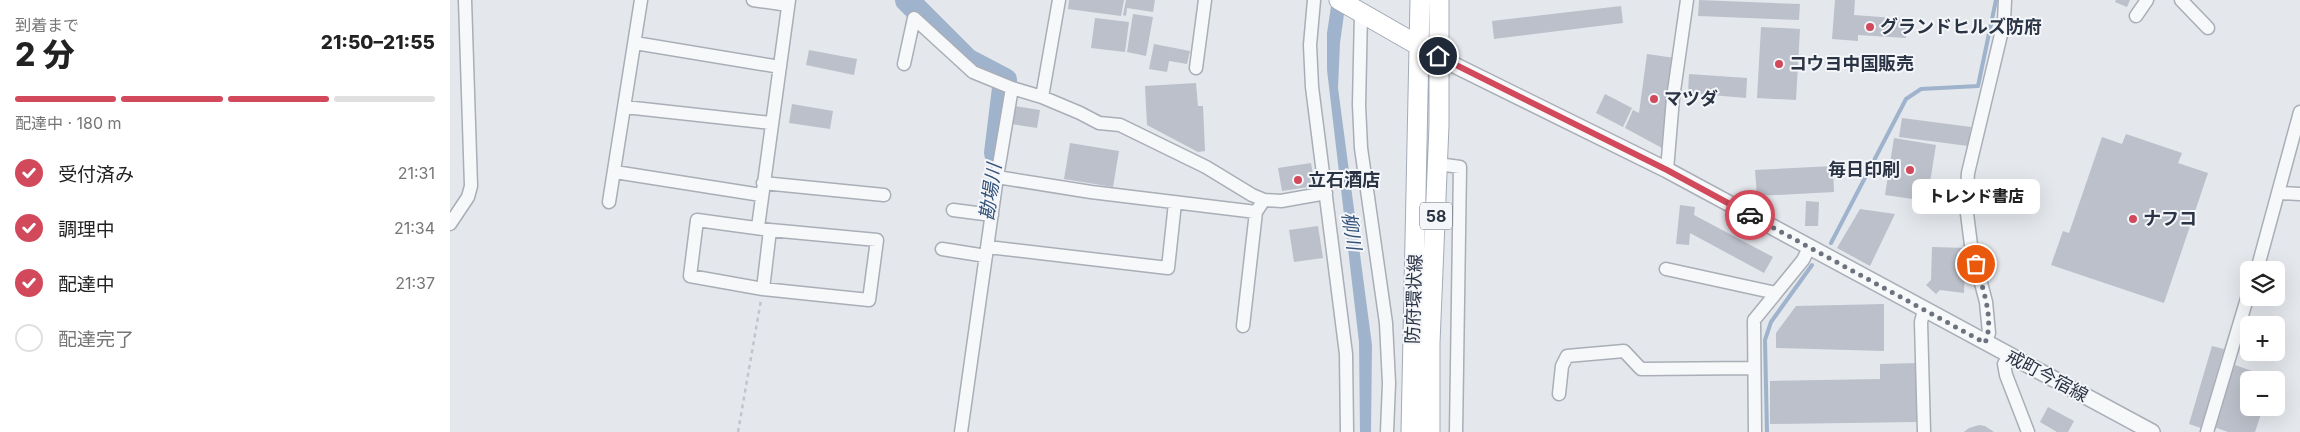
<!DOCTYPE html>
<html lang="ja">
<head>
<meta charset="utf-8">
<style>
	:root { --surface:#fff; --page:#f2f2f2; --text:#222; --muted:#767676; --line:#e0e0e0; --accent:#d1495b }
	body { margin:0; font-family:Inter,"Noto Sans JP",sans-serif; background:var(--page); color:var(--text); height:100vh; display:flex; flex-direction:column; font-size:19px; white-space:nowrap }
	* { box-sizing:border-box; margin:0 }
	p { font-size:16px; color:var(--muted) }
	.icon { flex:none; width:28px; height:28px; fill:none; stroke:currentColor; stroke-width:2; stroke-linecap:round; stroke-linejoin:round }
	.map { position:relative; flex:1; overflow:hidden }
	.sheet { display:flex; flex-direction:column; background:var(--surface); width:450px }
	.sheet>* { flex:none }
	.fabs { position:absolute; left:1790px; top:261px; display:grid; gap:10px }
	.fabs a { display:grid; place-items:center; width:45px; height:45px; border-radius:8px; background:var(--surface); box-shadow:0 5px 20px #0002; font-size:25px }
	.pin { position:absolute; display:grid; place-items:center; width:42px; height:42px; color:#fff; margin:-21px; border:2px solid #fff; border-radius:50%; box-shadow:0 1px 5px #0007 }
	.courier { position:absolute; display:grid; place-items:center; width:50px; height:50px; margin:-25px; border:4px solid #d1495b; border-radius:50%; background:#fff; color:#222; box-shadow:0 1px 6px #0007 }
	.bubble { position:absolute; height:35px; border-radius:8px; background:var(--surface); box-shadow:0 5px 20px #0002; font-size:16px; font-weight:800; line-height:35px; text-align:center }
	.headline em { font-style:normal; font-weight:800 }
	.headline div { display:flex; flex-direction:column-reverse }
	.headline { display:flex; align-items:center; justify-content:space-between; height:85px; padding:0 15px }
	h1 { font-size:32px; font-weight:800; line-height:38px }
	.bar { display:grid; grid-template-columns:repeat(4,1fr); gap:8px 5px; align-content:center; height:60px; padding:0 15px }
	.bar i { height:6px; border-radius:4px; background:var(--line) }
	.bar .current { background:var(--accent) }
	.bar p { grid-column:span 4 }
	ol { padding:0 15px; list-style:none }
	li { display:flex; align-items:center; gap:15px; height:55px }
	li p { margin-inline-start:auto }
	li .icon { padding:5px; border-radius:50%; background:var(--accent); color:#fff; stroke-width:4 }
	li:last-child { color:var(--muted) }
	li i { width:28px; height:28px; border:2px solid var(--line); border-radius:50% }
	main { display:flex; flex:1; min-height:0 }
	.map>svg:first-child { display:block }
	.water { fill:#9fb4cc }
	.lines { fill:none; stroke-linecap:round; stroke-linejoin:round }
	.stream { stroke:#9fb4cc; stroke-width:4 }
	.river { stroke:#9fb4cc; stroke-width:24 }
	.building { fill:#bbc0ca }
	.minor-casing { stroke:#a9aeb7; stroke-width:15 }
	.tertiary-casing { stroke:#a9aeb7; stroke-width:18 }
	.primary-casing { stroke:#a3abb8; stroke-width:21 }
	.path { stroke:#c2c5cb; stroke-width:2.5; stroke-dasharray:4 4; stroke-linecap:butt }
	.minor { stroke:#f7f8fa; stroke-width:12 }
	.tertiary { stroke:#f7f8fa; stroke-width:15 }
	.primary { stroke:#fff; stroke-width:19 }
	.done { stroke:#6c737f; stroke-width:5; stroke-dasharray:0 9 }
	.route { stroke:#d1495b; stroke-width:6 }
	.poi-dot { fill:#d1495b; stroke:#f4f6f9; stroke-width:2 }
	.labels { text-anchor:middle; stroke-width:4; stroke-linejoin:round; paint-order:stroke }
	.shield { fill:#f4f6f9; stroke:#676e7b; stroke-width:1 }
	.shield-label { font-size:16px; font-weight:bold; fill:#2b3445 }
	.poi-label { font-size:18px; font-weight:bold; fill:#2b3445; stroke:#f4f6f9; text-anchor:start }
	.street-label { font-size:18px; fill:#2b3445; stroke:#f4f6f9 }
	.water-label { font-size:19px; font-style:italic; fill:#34527a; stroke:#f4f6f9 }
</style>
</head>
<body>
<main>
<section class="sheet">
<div class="headline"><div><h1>2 分</h1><p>到着まで</p></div><em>21:50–21:55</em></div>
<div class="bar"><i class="current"></i><i class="current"></i><i class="current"></i><i></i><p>配達中 · 180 m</p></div>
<ol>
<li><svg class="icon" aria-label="check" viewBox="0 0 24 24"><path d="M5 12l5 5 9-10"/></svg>受付済み<p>21:31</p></li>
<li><svg class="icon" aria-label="check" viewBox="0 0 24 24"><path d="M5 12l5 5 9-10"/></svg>調理中<p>21:34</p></li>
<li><svg class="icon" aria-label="check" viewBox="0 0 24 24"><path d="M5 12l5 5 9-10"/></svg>配達中<p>21:37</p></li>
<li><i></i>配達完了</li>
</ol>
</section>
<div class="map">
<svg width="1850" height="432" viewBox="0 0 1850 432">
	<rect width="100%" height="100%" fill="#e4e7ec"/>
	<path class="water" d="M882,0H896L890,43L888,88L922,345L921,432H910L909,342L877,70V33Z"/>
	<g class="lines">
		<path class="stream" d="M1381,243L1456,99L1471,89L1528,86L1546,0
			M1317,432L1315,340L1321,322L1362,265"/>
		<path class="river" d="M457,0L517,60L555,80L546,153"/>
	</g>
	<path class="building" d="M619,0H674L671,16L618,9Z
		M676,0H705L703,12L677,8L676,16L673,15Z
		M1249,0L1350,4L1349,20L1248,16Z
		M1385,0H1405L1404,15L1457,19L1456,38L1408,35V41L1382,39Z
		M1666,0H1680L1677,7L1665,2Z
		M1171,6L1173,23L1044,39L1042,21Z
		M683,14L703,17L696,56L677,52Z
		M645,18L679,22L675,52L641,48Z
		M1311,27L1350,29L1346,100L1307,98Z
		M704,44L740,51L737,64L719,61L717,72L699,69Z
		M359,50L407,59L404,75L356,65Z
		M1197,54L1225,58L1212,148L1175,128L1183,110L1189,113Z
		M1239,74L1297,78L1296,98L1238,93Z
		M746,83L748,106H753L755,151L748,152L697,125L695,86Z
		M1155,94L1182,108L1173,127L1146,113Z
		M342,104L383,111L380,129L339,123Z
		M565,106L590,110L587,128L562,124Z
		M1452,118L1521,127L1518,146L1449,137Z
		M1676,134L1732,153L1728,163L1758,173L1714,303L1601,265L1613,231L1619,233L1652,137L1672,144Z
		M1444,138L1486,145L1477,201L1435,195Z
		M620,143L669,151L663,187L614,179Z
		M861,163L865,186L832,191L828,168Z
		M1383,166L1384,192L1307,196L1305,170Z
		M1356,201L1369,202L1368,226H1355Z
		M1230,205L1245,207L1244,215L1323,257L1314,273L1240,233L1239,245L1226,244Z
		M1410,209L1445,214L1420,266L1387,248Z
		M868,226L873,258L844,262L839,230Z
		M1482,247L1516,248L1514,293L1490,290L1486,294L1476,285L1481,280Z
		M1434,304V351L1326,348V333L1346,306Z
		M1762,346L1774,349L1751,428L1739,424Z
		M1467,363V422L1320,424V381L1430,379V364Z
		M1785,365L1816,376V380H1799V408H1813L1805,432H1778L1764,427Z
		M1598,407L1624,421L1618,432H1607L1590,422Z
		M1529,425L1535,426L1544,432H1514L1519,428Z"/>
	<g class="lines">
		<defs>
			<path id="minor" d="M303,0L338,5
				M864,0L860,45L862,87L896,354L897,432
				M1731,0L1758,28
				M911,12L909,105L911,148L936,323L939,383L937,432
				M1686,16L1697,0
				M185,43L330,67
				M454,64L464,18L523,72L562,88L592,97L630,113L649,123L670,125L756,167L802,195L814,200
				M746,68L755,0
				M592,97L609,0
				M175,107L321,123
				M988,164L1010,167L1006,432
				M1217,170L1223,98L1237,0
				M165,172L311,195
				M547,177L641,192L806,212
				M313,183L434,195
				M1829,193L1850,194
				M159,202L191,0
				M503,210L542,215
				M247,220L320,230L427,240L419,300L313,289L240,276Z
				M0,224L18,197L21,186L15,0
				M308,227L339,0
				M538,247L718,268L725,203
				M492,249L536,256
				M1216,269L1326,293
				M1807,270L1850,112
				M313,289L320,230
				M1474,310L1471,322L1474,432
				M793,326L806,212L814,200L831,201L876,193
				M1535,343L1539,333L1536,302L1521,245L1516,206L1518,173L1554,22L1555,0
				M1559,356L1554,364L1556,375L1578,432
				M1109,394L1112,366L1117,356L1174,351L1191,369L1304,368
				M511,432L547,177L562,88
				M1305,432L1304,320L1353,260L1359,248
				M1757,432L1799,292"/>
			<path id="tertiary" d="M988,57L1217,170L1702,432"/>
			<path id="primary" d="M889,0L978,51
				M961,432L970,0
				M980,432V343L989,125V0"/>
		</defs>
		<use href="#minor" class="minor-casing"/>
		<use href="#tertiary" class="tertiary-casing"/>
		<use href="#primary" class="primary-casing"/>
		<path class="path" d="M288,432L311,300"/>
		<use href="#minor" class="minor"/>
		<use href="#tertiary" class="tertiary"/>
		<use href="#primary" class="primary"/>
	</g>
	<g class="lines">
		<path class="done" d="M1300,215L1535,343C1545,319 1532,288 1526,264"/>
		<path class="route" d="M988,56L1217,170L1300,215"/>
	</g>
	<g class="poi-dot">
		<circle cx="1420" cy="27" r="5"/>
		<circle cx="1329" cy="64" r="5"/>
		<circle cx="1204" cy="99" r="5"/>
		<circle cx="1460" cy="170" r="5"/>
		<circle cx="848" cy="180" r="5"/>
		<circle cx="1683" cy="219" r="5"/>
	</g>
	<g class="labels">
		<rect class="shield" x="970" y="202.5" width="32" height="27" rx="4"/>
		<g class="shield-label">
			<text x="986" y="222">58</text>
		</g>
		<g class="poi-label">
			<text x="1430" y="33">グランドヒルズ防府</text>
			<text x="1339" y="70">コウヨ中国販売</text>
			<text x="1214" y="105">マツダ</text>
			<text x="1450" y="176" text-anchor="end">毎日印刷</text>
			<text x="858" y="186">立石酒店</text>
			<text x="1693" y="225">ナフコ</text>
		</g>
		<g class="street-label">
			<text transform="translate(964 299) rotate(-88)" y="6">防府環状線</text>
			<text transform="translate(1597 376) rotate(28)" y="6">戒町今宿線</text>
		</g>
		<g class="water-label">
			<text transform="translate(540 192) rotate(-82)" y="7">勘場川</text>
			<text transform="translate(902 231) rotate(81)" y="7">柳川</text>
		</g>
	</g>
</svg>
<div class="fabs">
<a><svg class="icon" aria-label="layers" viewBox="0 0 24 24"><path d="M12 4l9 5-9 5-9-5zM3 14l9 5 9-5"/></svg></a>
<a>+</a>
<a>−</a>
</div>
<div class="pin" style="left:1526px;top:264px;background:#ea580c"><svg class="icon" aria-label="bag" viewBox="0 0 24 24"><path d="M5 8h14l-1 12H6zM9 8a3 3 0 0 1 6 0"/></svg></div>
<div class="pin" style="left:988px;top:56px;background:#1f2937"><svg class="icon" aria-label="home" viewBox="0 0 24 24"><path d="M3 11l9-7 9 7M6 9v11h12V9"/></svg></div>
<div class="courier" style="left:1300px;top:215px"><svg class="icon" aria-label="car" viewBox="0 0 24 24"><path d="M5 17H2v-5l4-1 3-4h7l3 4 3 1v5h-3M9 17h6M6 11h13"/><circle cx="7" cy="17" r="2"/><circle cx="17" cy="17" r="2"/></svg></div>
<div class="bubble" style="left:1462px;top:179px;width:128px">トレンド書店</div>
</div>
</main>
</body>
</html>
